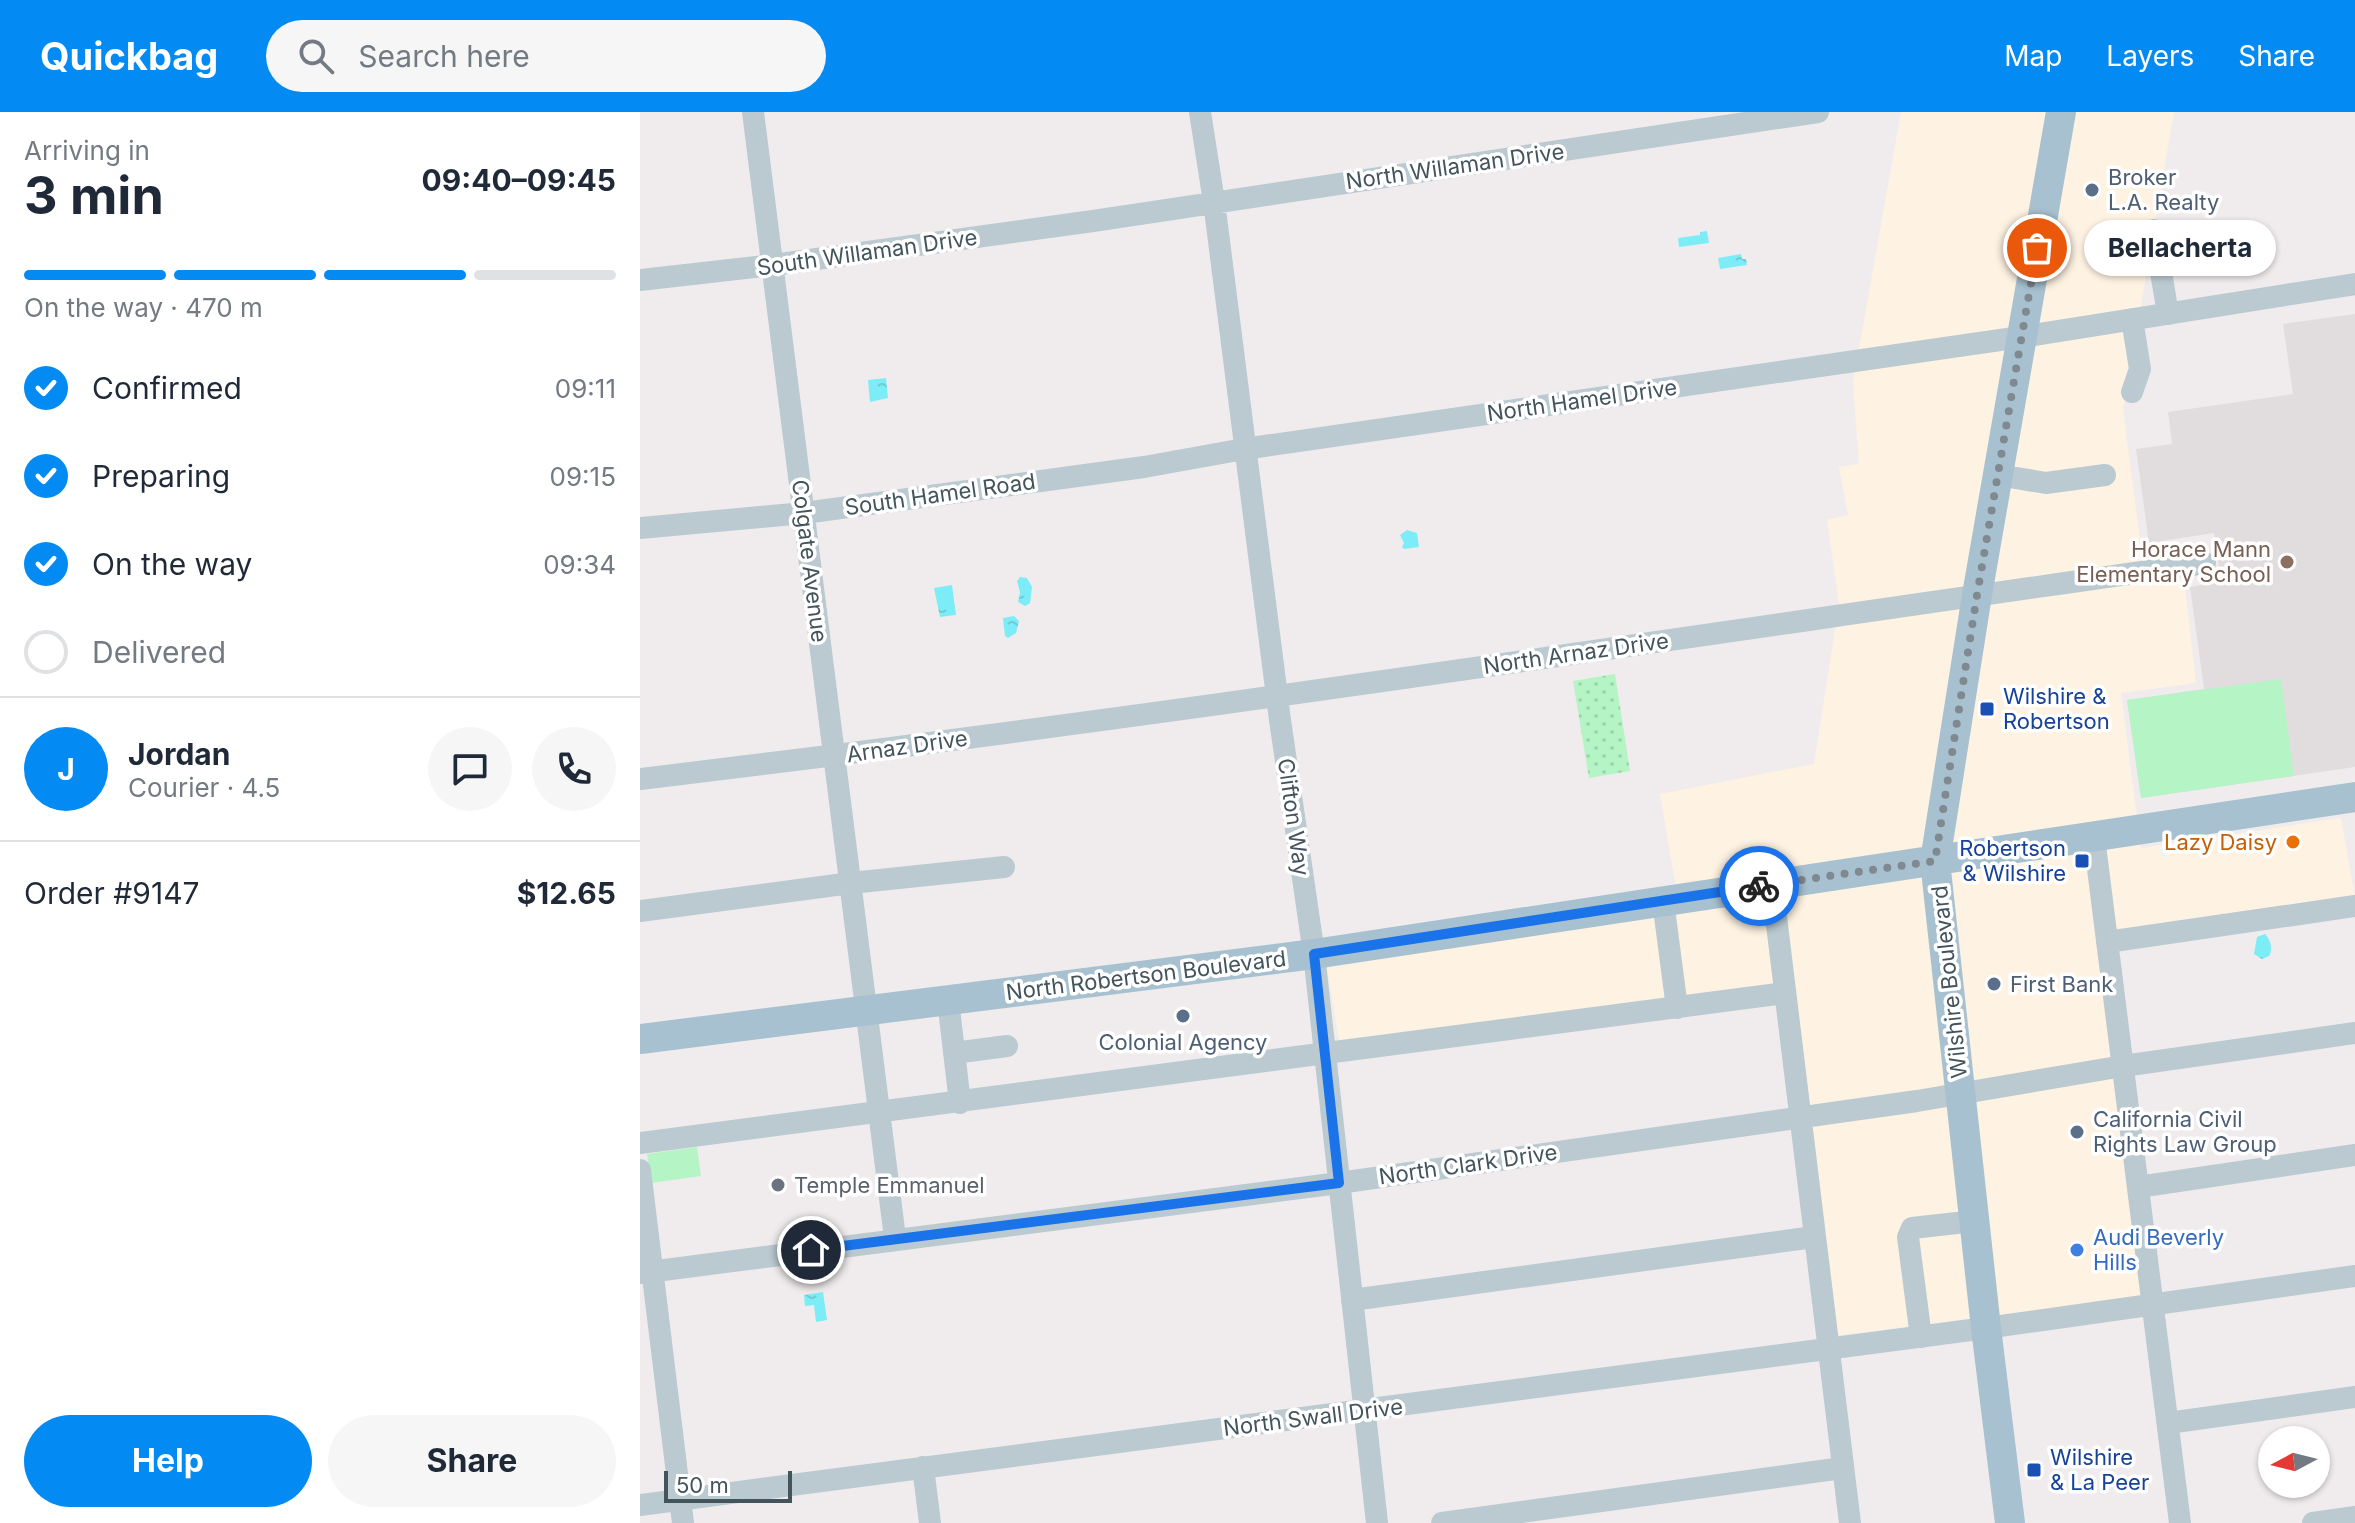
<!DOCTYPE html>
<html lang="en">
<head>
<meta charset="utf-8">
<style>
	:root { --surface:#fff; --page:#f6f6f7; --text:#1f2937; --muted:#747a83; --line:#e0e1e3; --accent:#038bf3 }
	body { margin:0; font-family:Inter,sans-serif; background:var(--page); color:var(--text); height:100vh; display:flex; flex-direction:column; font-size:30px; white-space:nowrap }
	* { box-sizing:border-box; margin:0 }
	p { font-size:26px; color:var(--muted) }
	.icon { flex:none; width:44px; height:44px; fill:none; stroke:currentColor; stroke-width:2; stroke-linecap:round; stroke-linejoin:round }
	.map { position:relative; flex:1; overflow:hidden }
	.panel { display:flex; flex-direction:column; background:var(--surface); width:640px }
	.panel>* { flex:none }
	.needle { width:52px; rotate:263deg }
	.buttons { position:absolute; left:1618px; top:1314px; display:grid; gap:16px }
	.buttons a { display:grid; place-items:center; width:72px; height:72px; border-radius:50%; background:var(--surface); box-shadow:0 2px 6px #0004; font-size:40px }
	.scale { position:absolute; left:24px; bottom:20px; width:128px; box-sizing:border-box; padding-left:8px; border:4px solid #43545c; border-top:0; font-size:22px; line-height:28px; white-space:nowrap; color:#43545c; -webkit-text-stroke:6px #fff; paint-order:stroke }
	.pin { position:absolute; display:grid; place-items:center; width:68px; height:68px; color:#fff; margin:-34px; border:4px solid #fff; border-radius:50%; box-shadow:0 2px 8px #0007 }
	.courier { position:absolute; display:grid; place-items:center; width:80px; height:80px; margin:-40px; border:6px solid #1a73e8; border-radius:50%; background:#fff; color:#222; box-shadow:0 2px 10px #0007 }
	.bubble { position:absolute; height:56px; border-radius:28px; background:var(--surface); box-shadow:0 2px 6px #0004; font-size:26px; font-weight:700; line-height:56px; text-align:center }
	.summary em { font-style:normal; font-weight:700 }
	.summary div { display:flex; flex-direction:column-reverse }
	.summary { display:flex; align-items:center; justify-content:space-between; height:136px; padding:0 24px }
	h1 { font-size:52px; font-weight:700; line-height:60px }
	.bar { display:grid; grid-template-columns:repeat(4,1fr); gap:12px 8px; align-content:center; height:96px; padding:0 24px }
	.bar i { height:10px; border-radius:6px; background:var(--line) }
	.bar .on { background:var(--accent) }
	.bar p { grid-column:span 4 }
	.line { display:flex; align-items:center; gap:20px; padding:0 24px; border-top:2px solid var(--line) }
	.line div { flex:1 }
	.round { display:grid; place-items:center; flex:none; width:84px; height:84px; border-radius:42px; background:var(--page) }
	ol { padding:0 24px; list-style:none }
	li { display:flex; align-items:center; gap:24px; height:88px }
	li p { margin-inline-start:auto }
	li .icon { padding:8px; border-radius:50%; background:var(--accent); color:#fff; stroke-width:4 }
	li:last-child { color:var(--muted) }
	li i { width:44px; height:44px; border:4px solid var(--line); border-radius:50% }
	.cta { display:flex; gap:16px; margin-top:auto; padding:16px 24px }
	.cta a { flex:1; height:92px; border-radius:48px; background:var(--accent); color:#fff; font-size:32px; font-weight:700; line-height:92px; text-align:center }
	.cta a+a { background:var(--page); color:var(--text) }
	header { display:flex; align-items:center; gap:48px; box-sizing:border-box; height:112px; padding:0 40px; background:var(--accent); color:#fff }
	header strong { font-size:38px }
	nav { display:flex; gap:44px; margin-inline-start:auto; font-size:28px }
	.search { width:560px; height:72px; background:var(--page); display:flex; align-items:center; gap:20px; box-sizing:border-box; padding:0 28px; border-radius:44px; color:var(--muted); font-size:30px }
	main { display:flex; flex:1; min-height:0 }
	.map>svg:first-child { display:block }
	.commercial { fill:#fef2e2 }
	.education { fill:#e1dddf }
	.park { fill:url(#park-dots) }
	.pitch { fill:#b4f4c5 }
	.water { fill:url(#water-ripples) }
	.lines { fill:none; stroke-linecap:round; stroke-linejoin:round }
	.minor { stroke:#bbcad1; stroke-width:22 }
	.major { stroke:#a8c1d0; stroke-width:30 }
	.done { stroke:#80898f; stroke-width:8; stroke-dasharray:0 14.4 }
	.route { stroke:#1a73e8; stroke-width:10 }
	.service-dot { fill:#5c6f8a; stroke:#fff; stroke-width:3 }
	.education-dot { fill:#8d6e63; stroke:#fff; stroke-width:3 }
	.transit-dot { fill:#1a4fb4; stroke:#fff; stroke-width:3 }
	.food-dot { fill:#e8710a; stroke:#fff; stroke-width:3 }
	.worship-dot { fill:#6b7280; stroke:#fff; stroke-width:3 }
	.shop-dot { fill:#3f7fe0; stroke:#fff; stroke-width:3 }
	.labels { text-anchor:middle; stroke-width:7; stroke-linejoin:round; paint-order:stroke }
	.street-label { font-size:22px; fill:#43545c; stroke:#fff }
	.service-label { font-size:22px; fill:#4e5e75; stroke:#fff; text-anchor:start }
	.education-label { font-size:22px; fill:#785e54; stroke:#fff; text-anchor:end }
	.transit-label { font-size:22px; fill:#164399; stroke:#fff; text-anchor:start }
	.food-label { font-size:22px; fill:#c56008; stroke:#fff; text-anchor:end }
	.worship-label { font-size:22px; fill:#5b616d; stroke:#fff; text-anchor:start }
	.shop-label { font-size:22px; fill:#366cbe; stroke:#fff; text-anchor:start }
</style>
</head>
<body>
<header>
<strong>Quickbag</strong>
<div class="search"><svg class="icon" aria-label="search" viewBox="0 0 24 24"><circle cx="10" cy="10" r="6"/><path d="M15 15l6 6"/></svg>Search here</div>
<nav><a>Map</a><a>Layers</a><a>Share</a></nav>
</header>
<main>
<section class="panel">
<div class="summary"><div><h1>3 min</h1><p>Arriving in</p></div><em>09:40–09:45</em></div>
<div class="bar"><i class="on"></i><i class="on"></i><i class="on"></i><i></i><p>On the way · 470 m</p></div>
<ol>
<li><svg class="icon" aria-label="check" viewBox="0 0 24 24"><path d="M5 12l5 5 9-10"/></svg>Confirmed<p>09:11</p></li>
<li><svg class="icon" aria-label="check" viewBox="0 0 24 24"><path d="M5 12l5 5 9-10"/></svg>Preparing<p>09:15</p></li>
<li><svg class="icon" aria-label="check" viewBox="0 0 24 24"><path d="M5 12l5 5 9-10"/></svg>On the way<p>09:34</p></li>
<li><i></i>Delivered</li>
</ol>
<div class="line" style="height:144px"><b class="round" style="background:var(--accent);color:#fff">J</b><div><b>Jordan</b><p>Courier · 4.5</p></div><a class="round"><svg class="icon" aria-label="chat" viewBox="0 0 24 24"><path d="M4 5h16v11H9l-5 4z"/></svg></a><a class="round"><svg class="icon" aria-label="phone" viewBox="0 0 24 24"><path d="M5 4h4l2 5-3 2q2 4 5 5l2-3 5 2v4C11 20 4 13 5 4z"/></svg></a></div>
<div class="line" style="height:104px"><div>Order #9147</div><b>$12.65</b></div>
<div class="cta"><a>Help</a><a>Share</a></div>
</section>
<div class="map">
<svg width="1715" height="1411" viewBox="0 0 1715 1411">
	<defs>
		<pattern id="park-dots" width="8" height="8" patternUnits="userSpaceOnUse" patternTransform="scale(2)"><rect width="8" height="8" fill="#b4f4c5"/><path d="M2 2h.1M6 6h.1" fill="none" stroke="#9cd3ac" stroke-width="1.8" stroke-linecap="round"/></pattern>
		<pattern id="water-ripples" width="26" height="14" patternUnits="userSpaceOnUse" patternTransform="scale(2)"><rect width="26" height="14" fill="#7cedf6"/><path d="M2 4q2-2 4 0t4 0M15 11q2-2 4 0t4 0" fill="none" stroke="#6ccdd5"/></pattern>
	</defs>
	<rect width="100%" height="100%" fill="#f0eced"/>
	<path class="commercial" d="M1261,0H1534L1483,298L1506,473L1544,467L1556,571L1481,581L1501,736L1701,706L1715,785L1457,825L1504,1185L1185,1225L1139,879L700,935L687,856L1040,799L1020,682L1174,652L1199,492L1187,408L1208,403L1199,355L1219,352L1213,271Z"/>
	<path class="education" d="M1715,202V655L1501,686L1487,588L1564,577L1550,475L1581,469L1574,421L1509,431L1496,337L1532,332L1528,300L1653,282L1643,212Z"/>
	<path class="park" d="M975,562L990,659L949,666L933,569Z"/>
	<path class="pitch" d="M1641,567L1654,664L1501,686L1487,588Z
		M57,1035L61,1064L11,1071L7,1042Z"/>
	<path class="water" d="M1067,119L1069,131L1039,135L1038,126L1060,123V120Z
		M1101,142L1102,147H1106L1107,153L1080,157L1078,146Z
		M246,266L248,286L230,290L228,268Z
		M767,418L777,421L779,435L764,437L762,435L764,431L760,423Z
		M380,465L387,466L392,475L390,491L385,494L378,490L380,480L377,469Z
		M312,473L316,503L300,505L294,476Z
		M374,504L379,509L376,521L368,526L365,524L363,506Z
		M1625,822C1631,828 1633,838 1629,844L1622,847L1614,842L1617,825Z
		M183,1180L187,1208L176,1210L174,1193L165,1194L164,1183Z"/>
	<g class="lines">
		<path class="minor" d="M113,0L255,1126
			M560,0L574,90L640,608L674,842L737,1411
			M1514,118L1528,202
			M0,168L133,153L453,109L1178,0
			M1492,207L1500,257L1492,280
			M1358,363L1406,371L1465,363
			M0,416L164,401L504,355L604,337L1381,225L1715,172
			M0,667C523,605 1043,525 1565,451
			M1454,725L1540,1411
			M1132,772L1210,1411
			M1023,789L1037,896
			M0,799L211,771L364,755
			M1467,830L1715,794
			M308,888L320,991
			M314,941L367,934
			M0,1031L1145,881
			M0,1058L43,1411
			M1498,1075L1715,1043
			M0,1161L699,1071L1277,989L1483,954L1715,921
			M712,1188L1174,1125
			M1281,1225L1268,1125L1272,1116L1335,1109
			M1528,1311L1715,1285
			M283,1355L290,1411
			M0,1393L1346,1216L1715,1164
			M802,1411L1202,1356
			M1673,1411L1715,1405"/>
		<path class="major" d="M0,927L674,842L1715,685
			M1370,1411L1346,1216L1295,749L1337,483L1421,0"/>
	</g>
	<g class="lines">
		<path class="done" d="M1119,774L1295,749L1337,483L1397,136"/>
		<path class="route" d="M171,1138L699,1071L674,842L1119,774"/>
	</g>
	<g class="service-dot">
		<circle cx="1452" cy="78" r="8"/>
		<circle cx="1354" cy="872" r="8"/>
		<circle cx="543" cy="904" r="8"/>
		<circle cx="1437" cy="1020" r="8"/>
	</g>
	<circle class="education-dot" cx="1647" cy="450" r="8"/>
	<g class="transit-dot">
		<rect x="1339" y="589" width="16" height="16" rx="4"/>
		<rect x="1434" y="741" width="16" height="16" rx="4"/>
		<rect x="1386" y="1350" width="16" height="16" rx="4"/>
	</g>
	<circle class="food-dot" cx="1653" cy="730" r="8"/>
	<circle class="worship-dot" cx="138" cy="1073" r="8"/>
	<circle class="shop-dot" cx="1437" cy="1138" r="8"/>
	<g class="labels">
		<g class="street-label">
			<text transform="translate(815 54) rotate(-8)" y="8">North Willaman Drive</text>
			<text transform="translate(227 140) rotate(-8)" y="8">South Willaman Drive</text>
			<text transform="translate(942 288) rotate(-8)" y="8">North Hamel Drive</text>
			<text transform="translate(300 382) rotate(-8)" y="8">South Hamel Road</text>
			<text transform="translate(170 449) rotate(83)" y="8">Colgate Avenue</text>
			<text transform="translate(936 541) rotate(-8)" y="8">North Arnaz Drive</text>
			<text transform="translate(267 634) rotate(-8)" y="8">Arnaz Drive</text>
			<text transform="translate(654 705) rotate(82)" y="8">Clifton Way</text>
			<text transform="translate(506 863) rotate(-7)" y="8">North Robertson Boulevard</text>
			<text transform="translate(1309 870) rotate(-96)" y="8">Wilshire Boulevard</text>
			<text transform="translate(828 1052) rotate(-8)" y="8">North Clark Drive</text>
			<text transform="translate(673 1305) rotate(-7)" y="8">North Swall Drive</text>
		</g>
		<g class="service-label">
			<text x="1468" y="73">Broker<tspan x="1468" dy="25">L.A. Realty</tspan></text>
			<text x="1370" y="880">First Bank</text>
			<text x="543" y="938" text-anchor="middle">Colonial Agency</text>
			<text x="1453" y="1015">California Civil<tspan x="1453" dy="25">Rights Law Group</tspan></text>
		</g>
		<g class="education-label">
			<text x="1631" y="445">Horace Mann<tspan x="1631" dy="25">Elementary School</tspan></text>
		</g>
		<g class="transit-label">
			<text x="1363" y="592">Wilshire &amp;<tspan x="1363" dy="25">Robertson</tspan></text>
			<text x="1426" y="744" text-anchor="end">Robertson<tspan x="1426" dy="25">&amp; Wilshire</tspan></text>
			<text x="1410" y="1353">Wilshire<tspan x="1410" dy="25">&amp; La Peer</tspan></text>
		</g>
		<g class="food-label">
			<text x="1637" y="738">Lazy Daisy</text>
		</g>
		<g class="worship-label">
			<text x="154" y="1081">Temple Emmanuel</text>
		</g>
		<g class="shop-label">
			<text x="1453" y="1133">Audi Beverly<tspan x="1453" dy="25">Hills</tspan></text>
		</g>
	</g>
</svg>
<div class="buttons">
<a><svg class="needle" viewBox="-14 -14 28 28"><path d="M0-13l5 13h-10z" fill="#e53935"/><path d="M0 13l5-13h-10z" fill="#747a83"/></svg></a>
</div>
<div class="scale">50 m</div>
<div class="pin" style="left:1397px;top:136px;background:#ea580c"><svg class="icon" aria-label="bag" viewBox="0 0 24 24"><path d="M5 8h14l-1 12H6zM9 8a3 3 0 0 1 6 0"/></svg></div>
<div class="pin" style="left:171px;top:1138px;background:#1f2937"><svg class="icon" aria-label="home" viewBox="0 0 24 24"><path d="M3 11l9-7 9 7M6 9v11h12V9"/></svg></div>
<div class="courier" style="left:1119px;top:774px"><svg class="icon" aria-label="bike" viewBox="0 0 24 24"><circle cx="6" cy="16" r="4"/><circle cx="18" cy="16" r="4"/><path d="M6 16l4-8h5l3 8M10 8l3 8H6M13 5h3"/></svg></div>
<div class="bubble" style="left:1444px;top:108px;width:192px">Bellacherta</div>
</div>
</main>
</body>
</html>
